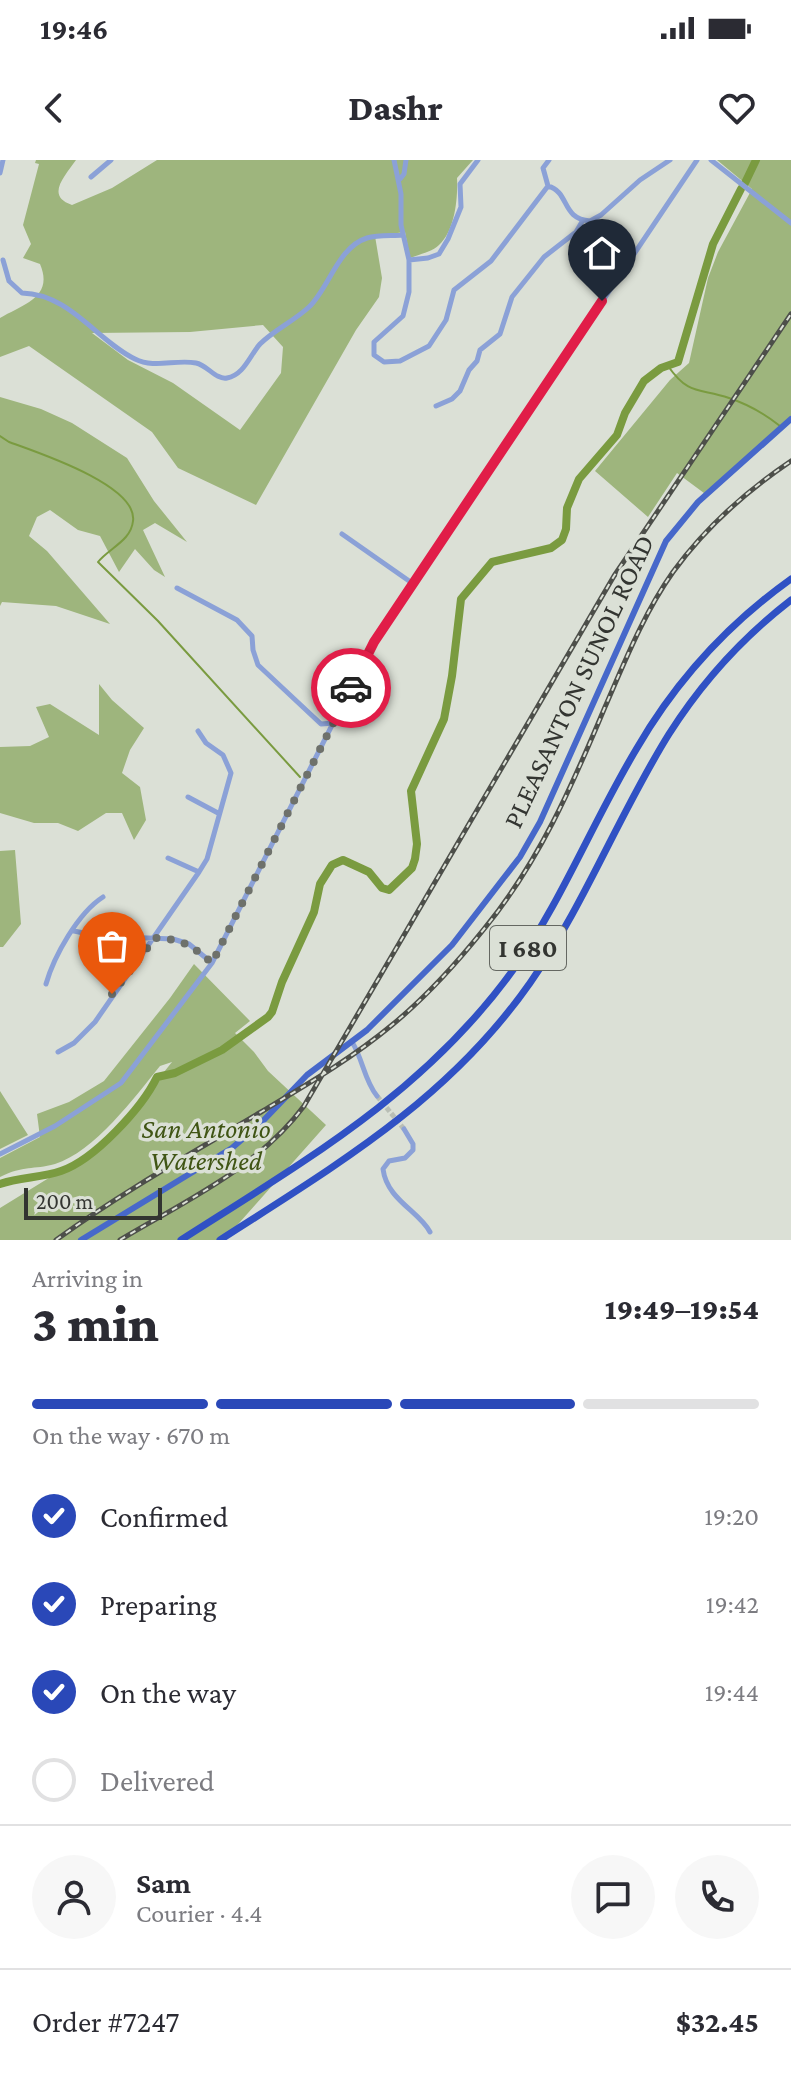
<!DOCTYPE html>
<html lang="en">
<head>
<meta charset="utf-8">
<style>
	:root { --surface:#fff; --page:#f7f7f7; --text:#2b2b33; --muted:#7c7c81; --line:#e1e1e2; --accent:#2a48b8 }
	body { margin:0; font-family:"Crimson Pro",serif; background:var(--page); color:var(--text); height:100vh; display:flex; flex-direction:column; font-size:30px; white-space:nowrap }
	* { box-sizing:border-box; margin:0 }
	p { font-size:26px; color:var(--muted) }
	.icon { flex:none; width:44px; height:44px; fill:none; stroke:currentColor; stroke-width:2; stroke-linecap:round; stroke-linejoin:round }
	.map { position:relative; height:1080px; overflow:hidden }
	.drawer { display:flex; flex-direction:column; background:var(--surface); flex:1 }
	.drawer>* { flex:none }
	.scale { position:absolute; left:24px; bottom:20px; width:138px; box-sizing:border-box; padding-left:8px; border:4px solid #333531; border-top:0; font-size:22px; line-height:28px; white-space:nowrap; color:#333531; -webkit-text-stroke:6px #dbe0d6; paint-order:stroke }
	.pin { position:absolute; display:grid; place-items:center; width:68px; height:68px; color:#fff; margin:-82px -34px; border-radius:50% 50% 50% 0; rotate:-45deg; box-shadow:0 0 8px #0007 }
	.pin .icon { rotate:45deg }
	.courier { position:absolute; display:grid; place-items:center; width:80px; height:80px; margin:-40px; border:6px solid #e11d48; border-radius:50%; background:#fff; color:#222; box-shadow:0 2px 10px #0007 }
	.headline em { font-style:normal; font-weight:800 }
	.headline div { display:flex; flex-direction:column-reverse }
	.headline { display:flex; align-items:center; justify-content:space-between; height:136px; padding:0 32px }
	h1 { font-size:52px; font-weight:800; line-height:60px }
	.bar { display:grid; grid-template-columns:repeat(4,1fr); gap:12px 8px; align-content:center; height:96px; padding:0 32px }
	.bar i { height:10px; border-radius:6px; background:var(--line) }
	.bar .active { background:var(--accent) }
	.bar p { grid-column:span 4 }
	.line { display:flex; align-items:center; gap:20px; padding:0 32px; border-top:2px solid var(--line) }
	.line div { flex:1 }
	.round { display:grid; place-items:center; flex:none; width:84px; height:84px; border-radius:42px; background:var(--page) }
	ol { padding:0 32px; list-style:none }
	li { display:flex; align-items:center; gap:24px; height:88px }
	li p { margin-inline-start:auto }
	li .icon { padding:8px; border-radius:50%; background:var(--accent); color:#fff; stroke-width:4 }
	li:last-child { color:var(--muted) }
	li i { width:44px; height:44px; border:4px solid var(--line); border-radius:50% }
	.status { display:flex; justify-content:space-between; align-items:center; height:56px; padding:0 40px; background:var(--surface); direction:ltr }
	.status svg { height:22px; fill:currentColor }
	header { display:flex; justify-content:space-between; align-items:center; height:104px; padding:0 32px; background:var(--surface); font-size:36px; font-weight:800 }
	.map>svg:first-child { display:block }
	.green { fill:#9eb57d; fill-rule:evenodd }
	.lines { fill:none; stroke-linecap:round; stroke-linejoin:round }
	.stream { stroke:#7a9b40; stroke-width:2 }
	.river { stroke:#7a9b40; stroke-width:8 }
	.minor-tunnel { stroke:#b9beb5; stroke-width:5; stroke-dasharray:5 2.5; stroke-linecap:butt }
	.minor { stroke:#8ba1d7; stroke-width:5 }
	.major { stroke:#4768ca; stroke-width:6 }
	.highway { stroke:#3051c4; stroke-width:7 }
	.rail-casing { stroke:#4d4f4a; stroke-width:5 }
	.rail { stroke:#dbe0d6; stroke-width:2; stroke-dasharray:6; stroke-linecap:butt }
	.done { stroke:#6e716b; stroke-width:8; stroke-dasharray:0 14.4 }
	.route { stroke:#e11d48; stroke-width:10 }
	.labels { text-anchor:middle; stroke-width:7; stroke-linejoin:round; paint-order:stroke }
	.shield { fill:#dbe0d6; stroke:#656862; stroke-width:2 }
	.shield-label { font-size:26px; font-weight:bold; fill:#333531 }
	.street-label { font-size:28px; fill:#333531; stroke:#dbe0d6 }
	.park-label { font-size:28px; font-style:italic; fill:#405515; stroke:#dbe0d6 }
</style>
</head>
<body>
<div class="status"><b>19:46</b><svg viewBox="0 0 49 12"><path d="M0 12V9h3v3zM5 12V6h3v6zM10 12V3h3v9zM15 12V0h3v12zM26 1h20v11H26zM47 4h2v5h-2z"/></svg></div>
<header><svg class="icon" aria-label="back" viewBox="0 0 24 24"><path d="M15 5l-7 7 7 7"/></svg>Dashr<svg class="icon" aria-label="heart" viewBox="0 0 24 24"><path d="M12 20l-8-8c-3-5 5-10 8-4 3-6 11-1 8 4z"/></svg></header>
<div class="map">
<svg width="791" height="1080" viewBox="0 0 791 1080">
	<rect width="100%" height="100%" fill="#dbe0d6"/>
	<path class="green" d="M36,0H76C65,16 45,36 72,45L112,28L157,0H473L457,18C458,38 455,71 439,85C432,92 420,94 410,98L405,72L375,76L382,118L379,137L356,170L256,345L178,308L152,272L29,186L0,197V158C24,144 54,137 40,104L23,98L31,84L23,65L39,4L35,3ZM263,165L283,187L281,213L240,270L173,223L128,200L92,173L190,172Z
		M717,0H791V262L708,336L677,313L648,357L595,311L670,220L689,203L708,118L718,92L752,29Z
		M0,237L41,249L72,263L127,298L154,341L187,382L155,363L143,370L165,417L154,410L135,389L119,412L100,376L78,370L50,350L37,357L29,376L47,391L110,464L56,446L2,442L0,446Z
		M99,524L112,540L144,568L130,590L122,613L140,627L146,660L134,680L122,653H106L78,671L58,663H34L0,653V587L30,586L49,577L36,547L50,544L99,575Z
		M15,690L21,764L3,787H0V691Z
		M194,804L250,861L235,873L254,892L268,911L326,965L224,1080H0V1048L109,981L172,902L160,906C135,937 94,992 55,1004C33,1010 24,1005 0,1017V998L40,977L37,954L69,942L104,921L170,838Z
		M0,931L28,975L0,989Z"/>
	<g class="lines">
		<path class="stream" d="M668,206C689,236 699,228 729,238C747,244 765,254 780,266
			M0,276L9,282C36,292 138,325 133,361C131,381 109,388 98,402L158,461L300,617"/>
		<path class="river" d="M745,23L756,0
			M0,1024C20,1017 41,1018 61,1011C94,1000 142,948 157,917L175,913L222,890L268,857L272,852L282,822L314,752L320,724L332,705L343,700L369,712L382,728L389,730L412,708L415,699L417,684L411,631L444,559L452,516L461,439L492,402L551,388L562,380L566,369L567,348L579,319L617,275L625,253L644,221L661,208L678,202L713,84L741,29"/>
		<path class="minor-tunnel" d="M377,936L404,969"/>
		<path class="minor" d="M394,0L401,34V65L409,100V132L403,156L374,182V195L384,202L400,201L429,186L446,160L454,130L491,101L548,26C570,32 561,59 590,61L601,55L640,20L670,0
			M711,0L791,63
			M0,13L3,0
			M91,17L111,0
			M400,19L404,14L406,0
			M548,26L543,8L549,0
			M3,100L9,121L22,133C70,134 96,180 135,199C155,209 175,199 196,203C207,205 216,220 227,218C244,215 250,195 260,184C274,170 294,161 309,147C329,128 338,87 367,78C378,75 392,76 403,75
			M409,100L428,98L439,94L448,79L461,47L460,24L478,0
			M436,246L452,239L460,231L469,210L477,201L480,190L500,174L512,137L544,97L576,72L583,60
			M342,374L412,423
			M177,428L237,460L252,476L253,490L258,505L321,564L334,563
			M188,637L218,653
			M168,698L199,712
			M74,771L98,776L173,779L189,784L212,803
			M46,824C54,796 78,753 103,737
			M352,882C363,899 364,920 377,936
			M58,892L74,883L95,862L199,712L207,699L231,613L223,595L206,583L198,571
			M404,969L413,984V990L405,998L389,1001L383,1009C387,1040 419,1051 430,1072
			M0,994L55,966L121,923L212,803L374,482L697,0"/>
		<path class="major" d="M81,1080L232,988L261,963L307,915L367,870L452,785L520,697L540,662L666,381L698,342L791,259"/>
		<path class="highway" d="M181,1080C306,1000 424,933 513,810C562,741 593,661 637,588C676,521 728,464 791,419
			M220,1080C338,1004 448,940 530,823C585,744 619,654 669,574C702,522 743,477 791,440"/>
		<defs>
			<path id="rail" d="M56,1080C121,1033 192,993 261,952C306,925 351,899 392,865C426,837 456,804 484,769C539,702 572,626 605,547C625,501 644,453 673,412C705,368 745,332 791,301
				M120,1080C185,1041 258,1008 304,946L614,416L791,154"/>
		</defs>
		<use href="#rail" class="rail-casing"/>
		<use href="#rail" class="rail"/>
	</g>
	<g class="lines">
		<path class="done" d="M112,834L155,778C183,779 191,785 212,803L351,528"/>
		<path class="route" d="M351,528L374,482L602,141"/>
	</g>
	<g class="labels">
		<rect class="shield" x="490" y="766" width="76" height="44" rx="6"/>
		<g class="shield-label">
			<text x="528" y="797">I 680</text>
		</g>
		<g class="street-label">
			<text transform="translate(578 521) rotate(-65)" y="10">PLEASANTON SUNOL ROAD</text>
		</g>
		<g class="park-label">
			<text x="206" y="978">San Antonio<tspan x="206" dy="32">Watershed</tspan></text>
		</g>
	</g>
</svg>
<div class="scale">200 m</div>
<div class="pin" style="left:112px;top:834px;background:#ea580c"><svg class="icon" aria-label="bag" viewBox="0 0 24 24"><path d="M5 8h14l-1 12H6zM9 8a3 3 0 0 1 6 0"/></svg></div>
<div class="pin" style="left:602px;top:141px;background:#1f2937"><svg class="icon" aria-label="home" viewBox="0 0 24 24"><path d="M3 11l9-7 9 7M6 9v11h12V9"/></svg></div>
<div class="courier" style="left:351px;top:528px"><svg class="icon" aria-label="car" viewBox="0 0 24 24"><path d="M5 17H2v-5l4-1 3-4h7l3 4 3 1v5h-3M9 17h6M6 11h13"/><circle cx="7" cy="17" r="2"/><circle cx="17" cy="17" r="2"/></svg></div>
</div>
<section class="drawer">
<div class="headline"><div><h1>3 min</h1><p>Arriving in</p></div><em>19:49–19:54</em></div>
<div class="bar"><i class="active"></i><i class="active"></i><i class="active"></i><i></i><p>On the way · 670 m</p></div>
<ol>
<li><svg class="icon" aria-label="check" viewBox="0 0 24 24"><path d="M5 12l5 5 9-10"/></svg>Confirmed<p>19:20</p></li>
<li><svg class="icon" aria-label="check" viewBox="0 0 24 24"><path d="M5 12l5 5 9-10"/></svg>Preparing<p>19:42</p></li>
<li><svg class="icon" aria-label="check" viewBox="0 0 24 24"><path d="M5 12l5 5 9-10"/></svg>On the way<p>19:44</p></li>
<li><i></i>Delivered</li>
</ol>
<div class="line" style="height:144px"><a class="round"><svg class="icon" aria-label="person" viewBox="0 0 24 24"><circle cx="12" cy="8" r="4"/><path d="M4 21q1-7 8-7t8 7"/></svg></a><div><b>Sam</b><p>Courier · 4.4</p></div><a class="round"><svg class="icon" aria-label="chat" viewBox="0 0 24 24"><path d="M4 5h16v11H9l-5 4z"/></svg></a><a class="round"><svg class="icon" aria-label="phone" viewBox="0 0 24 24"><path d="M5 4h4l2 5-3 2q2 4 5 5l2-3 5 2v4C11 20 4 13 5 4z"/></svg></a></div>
<div class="line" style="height:104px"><div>Order #7247</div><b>$32.45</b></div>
</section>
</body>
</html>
